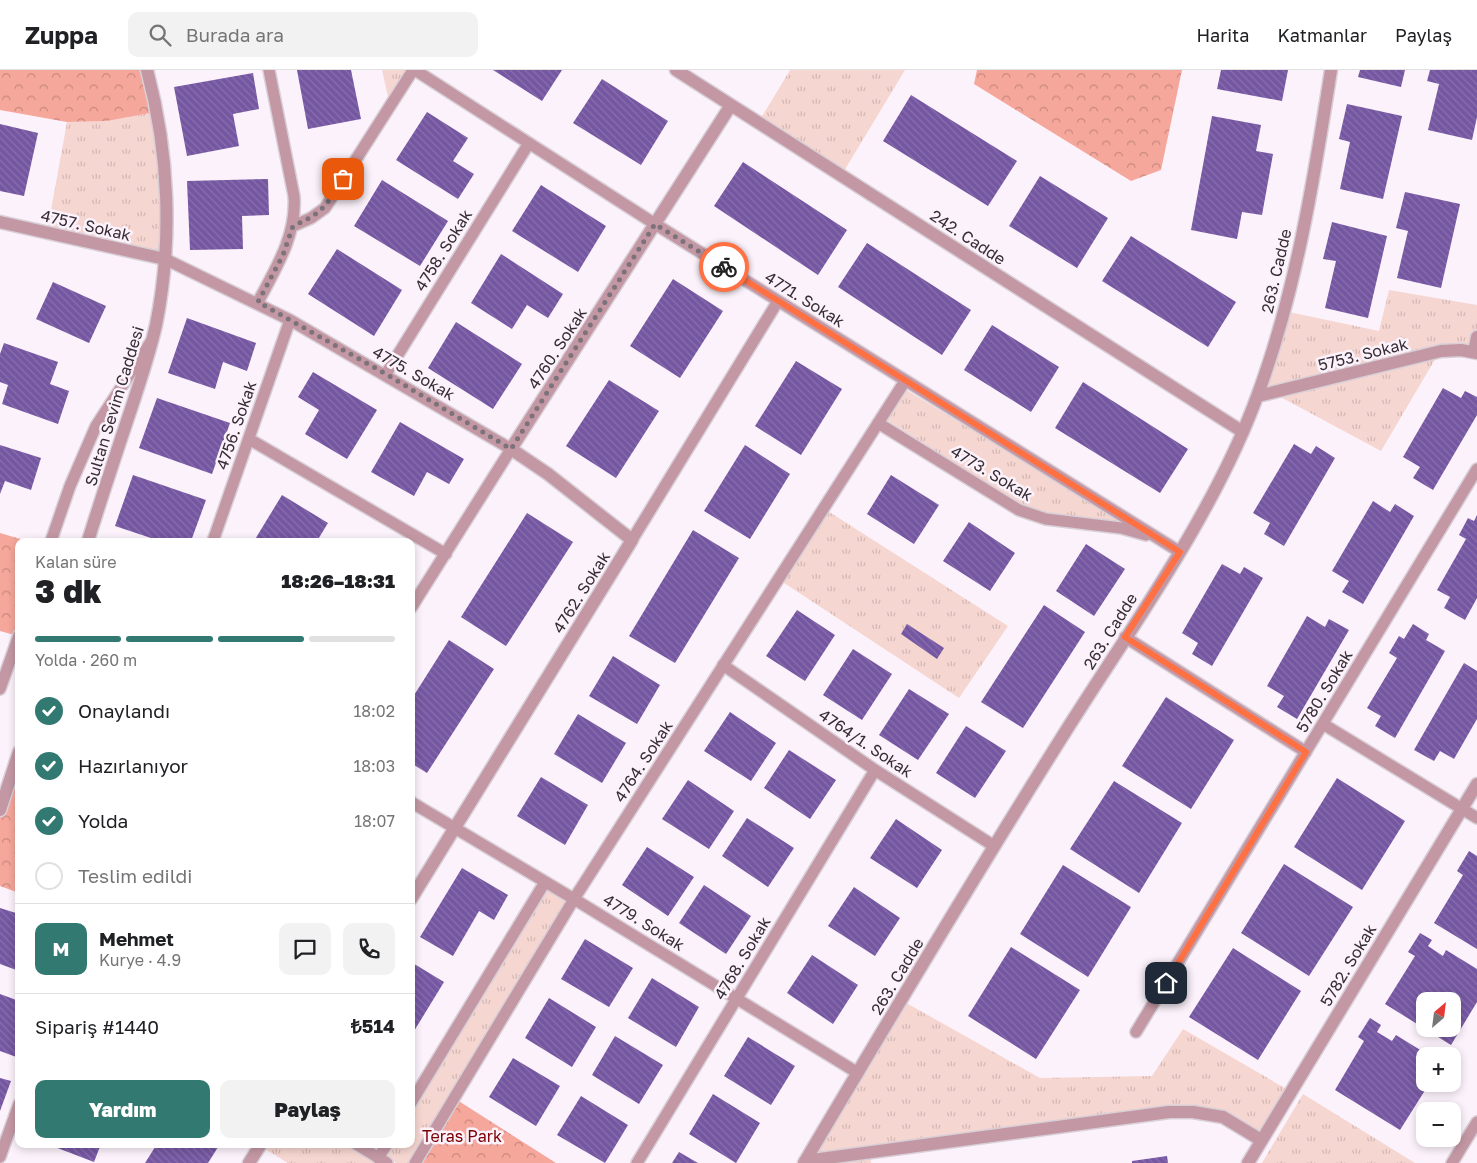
<!DOCTYPE html>
<html lang="tr">
<head>
<meta charset="utf-8">
<style>
	:root { --surface:#fff; --page:#f2f2f2; --text:#202124; --muted:#757577; --line:#e0e0e0; --accent:#327971 }
	body { margin:0; font-family:"Golos Text",sans-serif; background:var(--page); color:var(--text); height:100vh; display:flex; flex-direction:column; font-size:19px; white-space:nowrap }
	* { box-sizing:border-box; margin:0 }
	p { font-size:16px; color:var(--muted) }
	.icon { flex:none; width:28px; height:28px; fill:none; stroke:currentColor; stroke-width:2; stroke-linecap:round; stroke-linejoin:round }
	.map { position:relative; flex:1; overflow:hidden }
	.drawer { position:absolute; left:15px; top:468px; width:400px; height:610px; display:flex; flex-direction:column; background:var(--surface); border-radius:10px; box-shadow:0 2px 8px #0003 }
	.drawer>* { flex:none }
	.needle { width:32px; rotate:28deg }
	.tools { position:absolute; left:1416px; top:922px; display:grid; gap:10px }
	.tools a { display:grid; place-items:center; width:45px; height:45px; border-radius:10px; background:var(--surface); box-shadow:0 2px 8px #0003; font-size:25px }
	.pin { position:absolute; display:grid; place-items:center; width:42px; height:42px; color:#fff; margin:-21px; border-radius:10px; box-shadow:0 2px 8px #0006 }
	.courier { position:absolute; display:grid; place-items:center; width:50px; height:50px; margin:-25px; border:4px solid #ff7043; border-radius:50%; background:#fff; color:#222; box-shadow:0 1px 6px #0007 }
	.headline em { font-style:normal; font-weight:800 }
	.headline div { display:flex; flex-direction:column-reverse }
	.headline { display:flex; align-items:center; justify-content:space-between; height:85px; padding:0 20px }
	h1 { font-size:32px; font-weight:800; line-height:38px }
	.bar { display:grid; grid-template-columns:repeat(4,1fr); gap:8px 5px; align-content:center; height:60px; padding:0 20px }
	.bar i { height:6px; border-radius:4px; background:var(--line) }
	.bar .selected { background:var(--accent) }
	.bar p { grid-column:span 4 }
	.line { display:flex; align-items:center; gap:12px; padding:0 20px; border-top:1px solid var(--line) }
	.line div { flex:1 }
	.round { display:grid; place-items:center; flex:none; width:52px; height:52px; border-radius:10px; background:var(--page) }
	ol { padding:0 20px; list-style:none }
	li { display:flex; align-items:center; gap:15px; height:55px }
	li p { margin-inline-start:auto }
	li .icon { padding:5px; border-radius:50%; background:var(--accent); color:#fff; stroke-width:4 }
	li:last-child { color:var(--muted) }
	li i { width:28px; height:28px; border:2px solid var(--line); border-radius:50% }
	.action { display:flex; gap:10px; margin-top:auto; padding:10px 20px }
	.action a { flex:1; height:58px; border-radius:10px; background:var(--accent); color:#fff; font-size:20px; font-weight:800; line-height:58px; text-align:center }
	.action a+a { background:var(--page); color:var(--text) }
	header { display:flex; align-items:center; gap:30px; box-sizing:border-box; height:70px; padding:0 25px; background:var(--surface); border-bottom:1px solid var(--line) }
	header strong { font-size:24px }
	nav { display:flex; gap:28px; margin-inline-start:auto; font-size:18px }
	.search { width:350px; height:45px; background:var(--page); display:flex; align-items:center; gap:12px; box-sizing:border-box; padding:0 18px; border-radius:10px; color:var(--muted); font-size:19px }
	.map>svg:first-child { display:block }
	.grass { fill:url(#grass-tufts) }
	.forest { fill:url(#forest-crowns) }
	.building { fill:url(#building-back-hatch); fill-rule:evenodd }
	.lines { fill:none; stroke-linecap:round; stroke-linejoin:round }
	.service-casing { stroke:#d8cfd7; stroke-width:14 }
	.minor-casing { stroke:#d8cfd7; stroke-width:15 }
	.service { stroke:#c398a4; stroke-width:11 }
	.minor { stroke:#c398a4; stroke-width:12 }
	.done { stroke:#7b727a; stroke-width:5; stroke-dasharray:0 9 }
	.route { stroke:#ff7043; stroke-width:6 }
	.labels { text-anchor:middle; stroke-width:5; stroke-linejoin:round; paint-order:stroke }
	.street-label { font-size:16px; fill:#362d35; stroke:#fcf2fb }
	.park-label { font-size:16px; fill:#7b0002; stroke:#fcf2fb }
</style>
</head>
<body>
<header>
<strong>Zuppa</strong>
<div class="search"><svg class="icon" aria-label="search" viewBox="0 0 24 24"><circle cx="10" cy="10" r="6"/><path d="M15 15l6 6"/></svg>Burada ara</div>
<nav><a>Harita</a><a>Katmanlar</a><a>Paylaş</a></nav>
</header>
<div class="map">
<svg width="1477" height="1093" viewBox="0 0 1477 1093">
	<defs>
		<pattern id="grass-tufts" width="24" height="20" patternUnits="userSpaceOnUse" patternTransform="scale(1.25)"><rect width="24" height="20" fill="#f6d6d1"/><path d="M3 7l-1-3M5 7V3M7 7l1-3M15 17l-1-3M17 17v-4M19 17l1-3" fill="none" stroke="#d4b8b4"/></pattern>
		<pattern id="forest-crowns" width="20" height="18" patternUnits="userSpaceOnUse" patternTransform="scale(1.25)"><rect width="20" height="18" fill="#f6a79b"/><path d="M2 6a3 3 0 1 1 6 0M12 15a3 3 0 1 1 6 0" fill="none" stroke="#c8887f"/></pattern>
		<pattern id="building-back-hatch" width="6" height="6" patternUnits="userSpaceOnUse" patternTransform="scale(1.25)"><rect width="6" height="6" fill="#7556a2"/><path d="M-1 5l2 2M0 0l6 6M5-1l2 2" fill="none" stroke="#8870aa"/></pattern>
	</defs>
	<rect width="100%" height="100%" fill="#fcf2fb"/>
	<path class="grass" d="M382,0H413L390,36Z
		M790,0H905L841,106L758,53Z
		M156,42L165,189L47,162L67,52L107,51Z
		M1389,220L1477,235V267L1474,282L1440,281L1381,381L1273,323L1258,326L1284,241L1379,261Z
		M906,320L1119,449V453L1048,444L1021,435L887,350Z
		M823,438L1008,556L959,628L778,509Z
		M546,818L568,830L410,1093H396L384,1086L391,1074H411V1041Z
		M901,930L1040,1008L1152,1006L1183,959L1290,1021L1261,1070L1242,1058L1193,1042L870,1084L871,1093H804Z
		M1303,1024L1415,1093H1262Z
		M261,1074H356L387,1093H288L260,1076Z"/>
	<path class="forest" d="M0,0H147L156,42L107,51L67,52L0,40Z
		M977,0H1182L1161,100L1131,111L974,14Z
		M0,463L27,471H19L18,566L0,561Z
		M19,702V823L0,816V740Z
		M454,1028L556,1093H415Z"/>
	<path class="building" d="M297,0H351L361,49L308,59Z
		M493,0H562L542,31Z
		M1221,0H1288L1282,31L1217,19Z
		M1360,0H1405L1401,17L1358,7Z
		M1430,0H1477V47L1472,70L1428,60L1439,14L1427,11Z
		M253,3L259,39L233,44L239,76L187,86L174,17Z
		M602,9L668,51L641,95L573,53Z
		M911,25L1017,91L988,136L883,71Z
		M1347,34L1402,46L1383,129L1340,119L1350,72L1339,69Z
		M427,42L468,68L453,91L474,104L458,129L396,90Z
		M1212,46L1261,55L1256,81L1273,84L1262,145L1242,142L1237,169L1191,160Z
		M0,54L38,63L24,126L0,121Z
		M743,92L847,160L818,205L714,136Z
		M1040,106L1108,148L1077,198L1009,156Z
		M268,109L269,145L242,146L243,179L190,180L187,111Z
		M382,110L448,151L420,196L354,156Z
		M541,115L606,156L578,202L512,161Z
		M1405,122L1460,134L1441,218L1397,208L1408,161L1396,158Z
		M1332,152L1387,166L1368,248L1325,238L1336,191L1323,189Z
		M1131,166L1236,232L1208,277L1102,211Z
		M867,173L971,240L942,285L838,217Z
		M337,179L402,220L374,266L308,224Z
		M501,184L563,224L548,248L527,235L512,259L471,233Z
		M673,209L723,241L680,308L630,276Z
		M53,212L106,236L89,273L36,249Z
		M187,248L256,273L247,301L223,292L215,319L168,303Z
		M456,252L522,294L493,339L428,298Z
		M992,255L1059,297L1031,342L964,300Z
		M4,273L58,292L50,314L69,321L58,354L2,334L8,315L0,312V284Z
		M796,291L842,319L801,385L755,356Z
		M313,302L377,340L347,389L305,364L319,340L298,327Z
		M609,310L659,341L616,408L566,376Z
		M1083,312L1188,379L1160,423L1055,358Z
		M1443,318L1461,328L1465,321L1477,327V345L1433,420L1413,408L1420,397L1403,387Z
		M157,328L230,353L212,404L139,378Z
		M400,352L464,389L449,414L427,402L414,426L371,402Z
		M1294,374L1311,384L1316,376L1335,388L1284,476L1264,464L1270,453L1253,443Z
		M0,375L41,388L31,420L5,411L0,424Z
		M745,375L790,404L750,469L704,441Z
		M133,405L206,430L191,471H160L115,456Z
		M891,405L939,435L914,474L867,444Z
		M282,425L328,453L317,471H254Z
		M1373,431L1390,442L1395,434L1414,446L1363,534L1342,522L1349,511L1332,501Z
		M527,443L573,472L506,576L461,547Z
		M1477,445V528L1465,550L1444,538L1450,527L1437,520L1466,469L1459,465L1468,448L1474,451Z
		M969,452L1015,483L990,521L943,491Z
		M693,460L739,488L675,593L629,566Z
		M1086,474L1125,499L1094,546L1056,521Z
		M1222,494L1240,504L1244,497L1263,508L1212,596L1192,584L1198,573L1182,563Z
		M1044,535L1085,562L1023,658L981,632Z
		M797,540L835,565L805,611L766,586Z
		M1307,546L1325,557L1329,549L1349,560L1297,649L1277,637L1284,626L1267,616Z
		M907,554L944,578L937,589L901,564Z
		M1413,554L1429,564L1426,570L1445,581L1395,668L1375,656L1381,646L1367,638L1397,588L1389,583L1399,566L1404,569Z
		M449,570L494,599L427,703L411,693V630Z
		M853,579L892,604L862,650L823,625Z
		M613,586L660,615L637,654L589,626Z
		M1464,593L1477,601V649L1454,689L1440,681L1434,691L1414,680Z
		M909,619L949,644L918,690L879,665Z
		M1166,627L1234,670L1191,739L1122,696Z
		M730,642L776,673L751,711L704,681Z
		M578,644L626,673L602,713L554,684Z
		M966,656L1006,681L975,728L936,703Z
		M789,680L836,710L810,749L764,718Z
		M541,707L588,735L565,775L517,746Z
		M1337,708L1405,751L1362,820L1294,777Z
		M688,710L734,741L709,779L662,749Z
		M1114,711L1182,753L1139,823L1070,779Z
		M747,748L794,778L768,817L722,786Z
		M896,749L942,780L917,818L870,788Z
		M647,777L694,807L668,846L622,815Z
		M1469,781L1477,786V879L1434,853L1463,805L1457,801Z
		M1284,794L1353,837L1309,906L1241,863Z
		M1063,795L1131,837L1088,907L1020,864Z
		M462,798L508,825L494,850L479,841L453,886L420,867Z
		M704,815L751,846L726,884L679,853Z
		M854,817L900,848L875,886L828,856Z
		M0,838L19,844V901L0,894Z
		M1420,863L1432,870L1428,876L1443,886L1446,880L1477,899V932L1451,975L1385,934L1415,886L1408,882ZM1425,931H1452V959H1425Z
		M585,869L633,898L609,937L561,909Z
		M1011,877L1080,920L1036,989L968,946Z
		M1233,878L1301,921L1258,990L1189,947Z
		M812,885L858,915L833,954L787,923Z
		M411,892L444,912L411,966Z
		M652,908L699,937L676,977L628,948Z
		M0,924L19,931V988L0,981Z
		M549,928L596,957L572,997L525,968Z
		M1370,948L1381,955L1377,962L1392,971L1396,965L1430,986H1425V1014H1429L1400,1060L1335,1020L1364,971L1358,967Z
		M615,966L663,995L639,1034L592,1005Z
		M748,967L795,996L771,1035L724,1006Z
		M513,988L560,1016L536,1056L489,1027Z
		M0,1008L11,1011L0,1041Z
		M713,1024L760,1053L736,1093L689,1064Z
		M581,1026L628,1055L605,1093L557,1065Z
		M47,1074H101L94,1092Z
		M157,1074H220L208,1093H145Z
		M679,1082L698,1093H672Z
		M1167,1086L1168,1093H1132V1091Z"/>
	<g class="lines">
		<defs>
			<path id="service" d="M415,0L655,154L1180,482
				M293,156L311,148L325,138L413,0
				M165,189L290,250L511,379L411,538
				M258,232C276,198 297,165 294,126L269,0
				M386,304L529,73
				M878,353L1019,440L1046,449L1121,458L1146,465
				M249,369L446,484
				M632,470L778,231
				M51,471L70,416L96,356L150,273
				M213,471L290,250
				M1125,567L1306,682
				M723,595L875,700L994,776
				M0,619L19,565
				M1323,654L1477,748
				M411,732L574,829L858,1003
				M1136,962L1477,399
				M411,1033L545,812
				M356,1074L387,1093
				M0,1087L19,1034
				M378,1088L387,1074
				M415,1093L574,829L905,311
				M637,1093L875,700
				M1452,1093L1477,1052"/>
			<path id="minor" d="M676,0L1243,362
				M0,152L165,189
				M1474,282L1477,267
				M1258,326L1441,281L1461,280L1477,283
				M88,471C101,429 115,387 129,345C139,315 149,286 156,255C173,171 169,82 147,0
				M0,740L19,682
				M411,829L632,470L548,404L511,379L731,35
				M805,1091L1169,1042H1193L1223,1047L1261,1070
				M249,1093L261,1074
				M804,1093C891,946 978,800 1069,656C1135,552 1216,440 1258,324C1296,221 1314,109 1331,0
				M1248,1093L1477,714"/>
		</defs>
		<use href="#service" class="service-casing"/>
		<use href="#minor" class="minor-casing"/>
		<use href="#service" class="service"/>
		<use href="#minor" class="minor"/>
	</g>
	<g class="lines">
		<path class="done" d="M343,109C326,136 323,143 293,156L283,185L258,232L386,304L511,379L655,154L724,197"/>
		<path class="route" d="M724,197L1180,482L1125,567L1306,682L1166,913"/>
	</g>
	<g class="labels">
		<g class="street-label">
			<text transform="translate(86 155) rotate(13)" y="6">4757. Sokak</text>
			<text transform="translate(968 167) rotate(33)" y="6">242. Cadde</text>
			<text transform="translate(443 180) rotate(-58)" y="6">4758. Sokak</text>
			<text transform="translate(1276 201) rotate(-77)" y="6">263. Cadde</text>
			<text transform="translate(805 229) rotate(32)" y="6">4771. Sokak</text>
			<text transform="translate(557 278) rotate(-57)" y="6">4760. Sokak</text>
			<text transform="translate(1363 284) rotate(-14)" y="6">5753. Sokak</text>
			<text transform="translate(414 303) rotate(30)" y="6">4775. Sokak</text>
			<text transform="translate(114 336) rotate(-73)" y="6">Sultan Sevim Caddesi</text>
			<text transform="translate(236 355) rotate(-71)" y="6">4756. Sokak</text>
			<text transform="translate(992 403) rotate(31)" y="6">4773. Sokak</text>
			<text transform="translate(581 522) rotate(-58)" y="6">4762. Sokak</text>
			<text transform="translate(1110 561) rotate(-58)" y="6">263. Cadde</text>
			<text transform="translate(1324 621) rotate(-59)" y="6">5780. Sokak</text>
			<text transform="translate(866 673) rotate(34)" y="6">4764/1. Sokak</text>
			<text transform="translate(643 691) rotate(-57)" y="6">4764. Sokak</text>
			<text transform="translate(644 852) rotate(32)" y="6">4779. Sokak</text>
			<text transform="translate(742 888) rotate(-59)" y="6">4768. Sokak</text>
			<text transform="translate(1348 895) rotate(-59)" y="6">5782. Sokak</text>
			<text transform="translate(897 906) rotate(-59)" y="6">263. Cadde</text>
		</g>
		<g class="park-label">
			<text x="462" y="1072">Teras Park</text>
		</g>
	</g>
</svg>
<div class="tools">
<a><svg class="needle" viewBox="-14 -14 28 28"><path d="M0-13l5 13h-10z" fill="#e53935"/><path d="M0 13l5-13h-10z" fill="#757577"/></svg></a>
<a>+</a>
<a>−</a>
</div>
<div class="pin" style="left:343px;top:109px;background:#ea580c"><svg class="icon" aria-label="bag" viewBox="0 0 24 24"><path d="M5 8h14l-1 12H6zM9 8a3 3 0 0 1 6 0"/></svg></div>
<div class="pin" style="left:1166px;top:913px;background:#1f2937"><svg class="icon" aria-label="home" viewBox="0 0 24 24"><path d="M3 11l9-7 9 7M6 9v11h12V9"/></svg></div>
<div class="courier" style="left:724px;top:197px"><svg class="icon" aria-label="bike" viewBox="0 0 24 24"><circle cx="6" cy="16" r="4"/><circle cx="18" cy="16" r="4"/><path d="M6 16l4-8h5l3 8M10 8l3 8H6M13 5h3"/></svg></div>
<section class="drawer">
<div class="headline"><div><h1>3 dk</h1><p>Kalan süre</p></div><em>18:26–18:31</em></div>
<div class="bar"><i class="selected"></i><i class="selected"></i><i class="selected"></i><i></i><p>Yolda · 260 m</p></div>
<ol>
<li><svg class="icon" aria-label="check" viewBox="0 0 24 24"><path d="M5 12l5 5 9-10"/></svg>Onaylandı<p>18:02</p></li>
<li><svg class="icon" aria-label="check" viewBox="0 0 24 24"><path d="M5 12l5 5 9-10"/></svg>Hazırlanıyor<p>18:03</p></li>
<li><svg class="icon" aria-label="check" viewBox="0 0 24 24"><path d="M5 12l5 5 9-10"/></svg>Yolda<p>18:07</p></li>
<li><i></i>Teslim edildi</li>
</ol>
<div class="line" style="height:90px"><b class="round" style="background:var(--accent);color:#fff">M</b><div><b>Mehmet</b><p>Kurye · 4.9</p></div><a class="round"><svg class="icon" aria-label="chat" viewBox="0 0 24 24"><path d="M4 5h16v11H9l-5 4z"/></svg></a><a class="round"><svg class="icon" aria-label="phone" viewBox="0 0 24 24"><path d="M5 4h4l2 5-3 2q2 4 5 5l2-3 5 2v4C11 20 4 13 5 4z"/></svg></a></div>
<div class="line" style="height:65px"><div>Sipariş #1440</div><b>₺514</b></div>
<div class="action"><a>Yardım</a><a>Paylaş</a></div>
</section>
</div>
</body>
</html>
